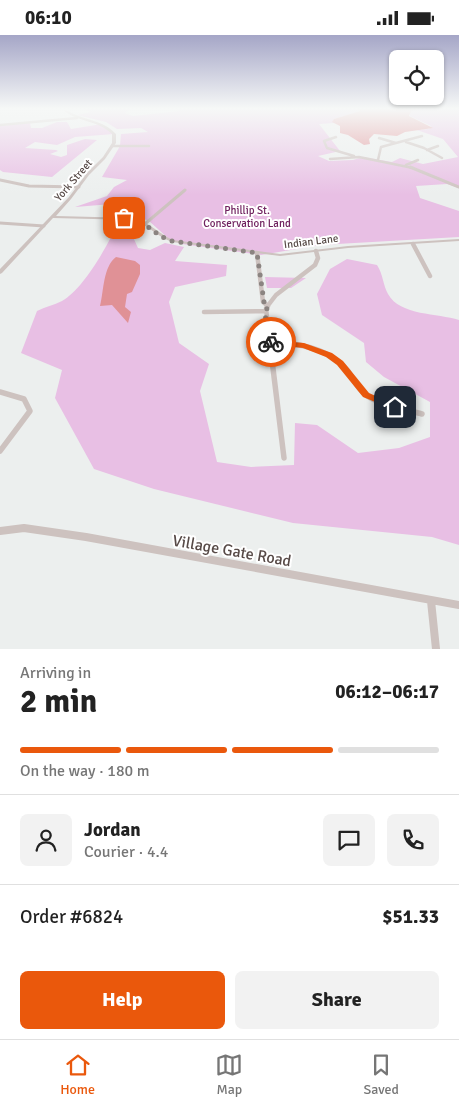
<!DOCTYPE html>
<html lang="en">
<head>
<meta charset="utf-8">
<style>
	:root { --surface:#fff; --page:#f2f2f2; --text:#222; --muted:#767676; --line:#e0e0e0; --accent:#ea580c }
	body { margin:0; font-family:Signika,sans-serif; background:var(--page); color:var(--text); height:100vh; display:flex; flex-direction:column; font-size:19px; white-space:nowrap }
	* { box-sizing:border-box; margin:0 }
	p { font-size:16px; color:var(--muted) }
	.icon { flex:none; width:28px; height:28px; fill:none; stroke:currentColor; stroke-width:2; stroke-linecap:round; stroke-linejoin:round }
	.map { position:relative; height:614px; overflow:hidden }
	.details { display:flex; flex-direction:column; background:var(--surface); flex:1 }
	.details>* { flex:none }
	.buttons { position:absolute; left:389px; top:15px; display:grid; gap:10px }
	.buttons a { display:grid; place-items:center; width:55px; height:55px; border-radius:8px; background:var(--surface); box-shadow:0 1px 4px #0004; font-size:25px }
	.pin { position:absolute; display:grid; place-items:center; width:42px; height:42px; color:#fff; margin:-21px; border-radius:10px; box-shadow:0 2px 8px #0006 }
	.courier { position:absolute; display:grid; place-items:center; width:50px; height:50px; margin:-25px; border:4px solid #ea580c; border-radius:50%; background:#fff; color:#222; box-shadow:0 1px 6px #0007 }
	.head em { font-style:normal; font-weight:800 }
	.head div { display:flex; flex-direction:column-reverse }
	.head { display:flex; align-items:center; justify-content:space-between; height:85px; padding:0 20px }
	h1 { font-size:32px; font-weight:800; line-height:38px }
	.bar { display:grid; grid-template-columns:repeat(4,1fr); gap:8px 5px; align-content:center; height:60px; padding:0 20px }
	.bar i { height:6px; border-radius:4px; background:var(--line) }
	.bar .on { background:var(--accent) }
	.bar p { grid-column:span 4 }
	.line { display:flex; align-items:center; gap:12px; padding:0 20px; border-top:1px solid var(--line) }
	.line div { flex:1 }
	.round { display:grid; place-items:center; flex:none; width:52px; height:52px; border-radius:8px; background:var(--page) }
	.primary-button { display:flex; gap:10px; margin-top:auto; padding:10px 20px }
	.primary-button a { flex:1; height:58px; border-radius:8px; background:var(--accent); color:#fff; font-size:20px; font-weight:800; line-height:58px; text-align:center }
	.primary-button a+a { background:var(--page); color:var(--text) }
	.status { display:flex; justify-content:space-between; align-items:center; height:35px; padding:0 25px; background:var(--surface); direction:ltr }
	.status svg { height:14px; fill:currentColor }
	.menu { display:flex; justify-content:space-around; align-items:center; height:70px; border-top:1px solid var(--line); background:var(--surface); font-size:14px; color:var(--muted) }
	.menu a { display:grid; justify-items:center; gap:2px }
	.menu .on { color:var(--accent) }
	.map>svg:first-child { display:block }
	.green { fill:#e8bfe4 }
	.water { fill:#e09196 }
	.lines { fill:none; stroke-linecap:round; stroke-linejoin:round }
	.minor-far4 { stroke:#cdc2bf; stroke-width:2.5 }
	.minor-far3 { stroke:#cdc2bf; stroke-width:3 }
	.minor-far2 { stroke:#cdc2bf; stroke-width:4.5 }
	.minor-far1 { stroke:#cdc2bf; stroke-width:5.5 }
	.minor { stroke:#cdc2bf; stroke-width:8 }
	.tertiary { fill:#cdc2bf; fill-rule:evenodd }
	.route { fill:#ea580c }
	.done { stroke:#8b8481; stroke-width:5; stroke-dasharray:0 9 }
	.labels { text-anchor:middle; stroke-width:4; stroke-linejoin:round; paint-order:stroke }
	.far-street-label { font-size:11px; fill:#574a47; stroke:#fff }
	.far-park-label { font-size:11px; fill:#6f215e; stroke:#fff }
	.near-street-label { font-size:16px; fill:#574a47; stroke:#fff }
</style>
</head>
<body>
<div class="status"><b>06:10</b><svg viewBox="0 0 49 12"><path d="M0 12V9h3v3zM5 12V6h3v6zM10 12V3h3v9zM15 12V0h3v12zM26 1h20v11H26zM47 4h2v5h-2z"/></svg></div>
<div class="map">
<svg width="459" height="614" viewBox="0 0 459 614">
	<rect width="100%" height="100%" fill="#ecefee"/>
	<path class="green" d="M83,74H130L125,78L133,81L180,76L176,74H357L361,76L334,84V88L319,89L340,116L318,121L329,126L353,125L363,122L392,127L400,123L423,129L458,122L443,104L417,95L429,94L431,91L410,81V76L416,74H459V153L447,149L416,151L420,163L459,176V202L320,210L261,220L182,209L169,204L149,186L128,178L104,179L112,169L75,172L107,161L114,152L127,145L102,142L120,111L121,99L148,97L141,93L117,94L106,87L77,80L91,77Z
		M57,87H67L71,94L102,89L114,99L75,102L57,110L35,107L25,113L56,115L58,116L50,119L61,122L67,120V110L85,104L97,105L52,142L3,137L0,135V91L30,88L31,93H42Z
		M119,186H128L138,190L133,202L138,213L150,215L165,208L184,212L175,226L227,230L226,241L175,252L169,267L179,308L209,329L200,356L217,427L251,432L294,430L295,388L317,390L358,418L399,413L430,402V367L384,342L366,327L364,308L322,280L317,259L330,234L347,224L377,230C383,239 383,250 388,259C400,281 438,278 459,285V510L432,502L293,488L154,454L94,434L55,363L62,335L21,318L37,276C45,272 54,270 62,266C84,254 109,208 119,186Z
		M265,242L306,243L291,253H267Z"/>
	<path class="water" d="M357,74H416L411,76L409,81L433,93L405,97L397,101L374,99L369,104L370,109L364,110L348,100L340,98V91L332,87L334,84L360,76Z
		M116,222L135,226L140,230V239L132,257L127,259L125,272L131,277L128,288L112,270L100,271C104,255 103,232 116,222Z"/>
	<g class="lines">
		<path class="minor-far4" d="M0,90L77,83
			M336,102L324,106L327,113L354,121
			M379,103L396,108
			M406,107L424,113L442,123
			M112,111H149
			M427,115L438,111
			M330,124L359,122L413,133
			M378,125L381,112L422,101
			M406,130L418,125"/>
		<path class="minor-far3" d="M410,132L459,152
			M0,145L29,151L79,152
			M0,188L44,191
			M146,188L185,155"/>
		<path class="minor-far2" d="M413,209L430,241
			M257,218L263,267L268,271
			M204,277L266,276
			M269,307L301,310
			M270,310L266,273L276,260L315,230L318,223L316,216"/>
		<path class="minor-far1" d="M270,309L284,423
			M293,309C314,312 334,319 348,336C354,345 358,355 367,361C383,371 404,374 422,379
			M0,357L24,364L30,376L0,416"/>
		<path class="minor" d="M0,496L24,493L86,502L459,570
			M431,566L436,614"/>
		<path class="tertiary" d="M62,74C67,75 71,78 76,80C91,86 105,87 116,99V108L105,124L89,140L71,164L56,181L134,183C149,187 159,199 173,205L280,219L348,211L459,204V206L348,213L280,221L172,207C158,202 148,190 133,185L53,183L2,238L0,239V234L69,162L87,138L103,122L112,108V99C98,85 76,87 62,74Z"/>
	</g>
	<linearGradient id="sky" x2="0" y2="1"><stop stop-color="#a5a6c7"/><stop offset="0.46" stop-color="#f6f8f7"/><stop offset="1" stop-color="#f6f8f7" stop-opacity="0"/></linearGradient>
	<rect width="459" height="160" fill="url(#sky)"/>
	<path class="route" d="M268,305L304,308L332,318L343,326L369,358L400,372L395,375L363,362L337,330L326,322L303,313L268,309Z"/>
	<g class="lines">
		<path class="done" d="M124,183C147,184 152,200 172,206L257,218L264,267L268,271C263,281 267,297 269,307H271"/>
	</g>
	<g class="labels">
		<g class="far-street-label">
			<text transform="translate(73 145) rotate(-49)" y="4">York Street</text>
			<text transform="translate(311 206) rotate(-7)" y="4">Indian Lane</text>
		</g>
		<g class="far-park-label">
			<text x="247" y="179">Phillip St.<tspan x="247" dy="13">Conservation Land</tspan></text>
		</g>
		<g class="near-street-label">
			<text transform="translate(232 515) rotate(10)" y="6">Village Gate Road</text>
		</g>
	</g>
</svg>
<div class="buttons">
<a><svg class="icon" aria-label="locate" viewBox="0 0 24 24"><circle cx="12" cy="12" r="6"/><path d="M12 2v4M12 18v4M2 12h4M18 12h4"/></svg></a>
</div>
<div class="pin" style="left:124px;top:183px;background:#ea580c"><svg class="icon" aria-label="bag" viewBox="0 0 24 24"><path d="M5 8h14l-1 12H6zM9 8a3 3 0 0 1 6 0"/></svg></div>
<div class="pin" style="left:395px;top:372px;background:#1f2937"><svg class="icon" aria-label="home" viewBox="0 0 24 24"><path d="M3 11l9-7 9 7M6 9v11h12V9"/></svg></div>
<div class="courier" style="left:271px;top:307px"><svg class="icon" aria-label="bike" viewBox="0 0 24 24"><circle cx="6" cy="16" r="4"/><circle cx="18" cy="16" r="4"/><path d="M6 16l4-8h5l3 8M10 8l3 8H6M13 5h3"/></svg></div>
</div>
<section class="details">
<div class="head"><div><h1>2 min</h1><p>Arriving in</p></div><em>06:12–06:17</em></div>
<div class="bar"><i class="on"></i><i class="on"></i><i class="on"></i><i></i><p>On the way · 180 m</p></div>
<div class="line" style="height:90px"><a class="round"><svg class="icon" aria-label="person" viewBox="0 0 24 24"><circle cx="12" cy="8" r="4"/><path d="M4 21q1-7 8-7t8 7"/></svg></a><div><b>Jordan</b><p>Courier · 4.4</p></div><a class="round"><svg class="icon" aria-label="chat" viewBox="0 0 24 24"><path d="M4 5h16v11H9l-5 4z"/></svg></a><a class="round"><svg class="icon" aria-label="phone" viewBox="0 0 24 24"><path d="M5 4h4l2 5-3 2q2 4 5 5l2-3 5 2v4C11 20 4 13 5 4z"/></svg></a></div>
<div class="line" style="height:65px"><div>Order #6824</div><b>$51.33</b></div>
<div class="primary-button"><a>Help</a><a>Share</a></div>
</section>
<nav class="menu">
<a class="on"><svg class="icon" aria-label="home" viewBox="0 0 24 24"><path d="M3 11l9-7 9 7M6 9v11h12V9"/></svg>Home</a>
<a><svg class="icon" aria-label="map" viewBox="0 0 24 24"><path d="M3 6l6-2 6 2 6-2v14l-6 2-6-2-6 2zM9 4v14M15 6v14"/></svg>Map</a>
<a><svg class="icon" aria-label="saved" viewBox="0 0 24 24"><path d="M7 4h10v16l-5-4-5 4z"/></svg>Saved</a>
</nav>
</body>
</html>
